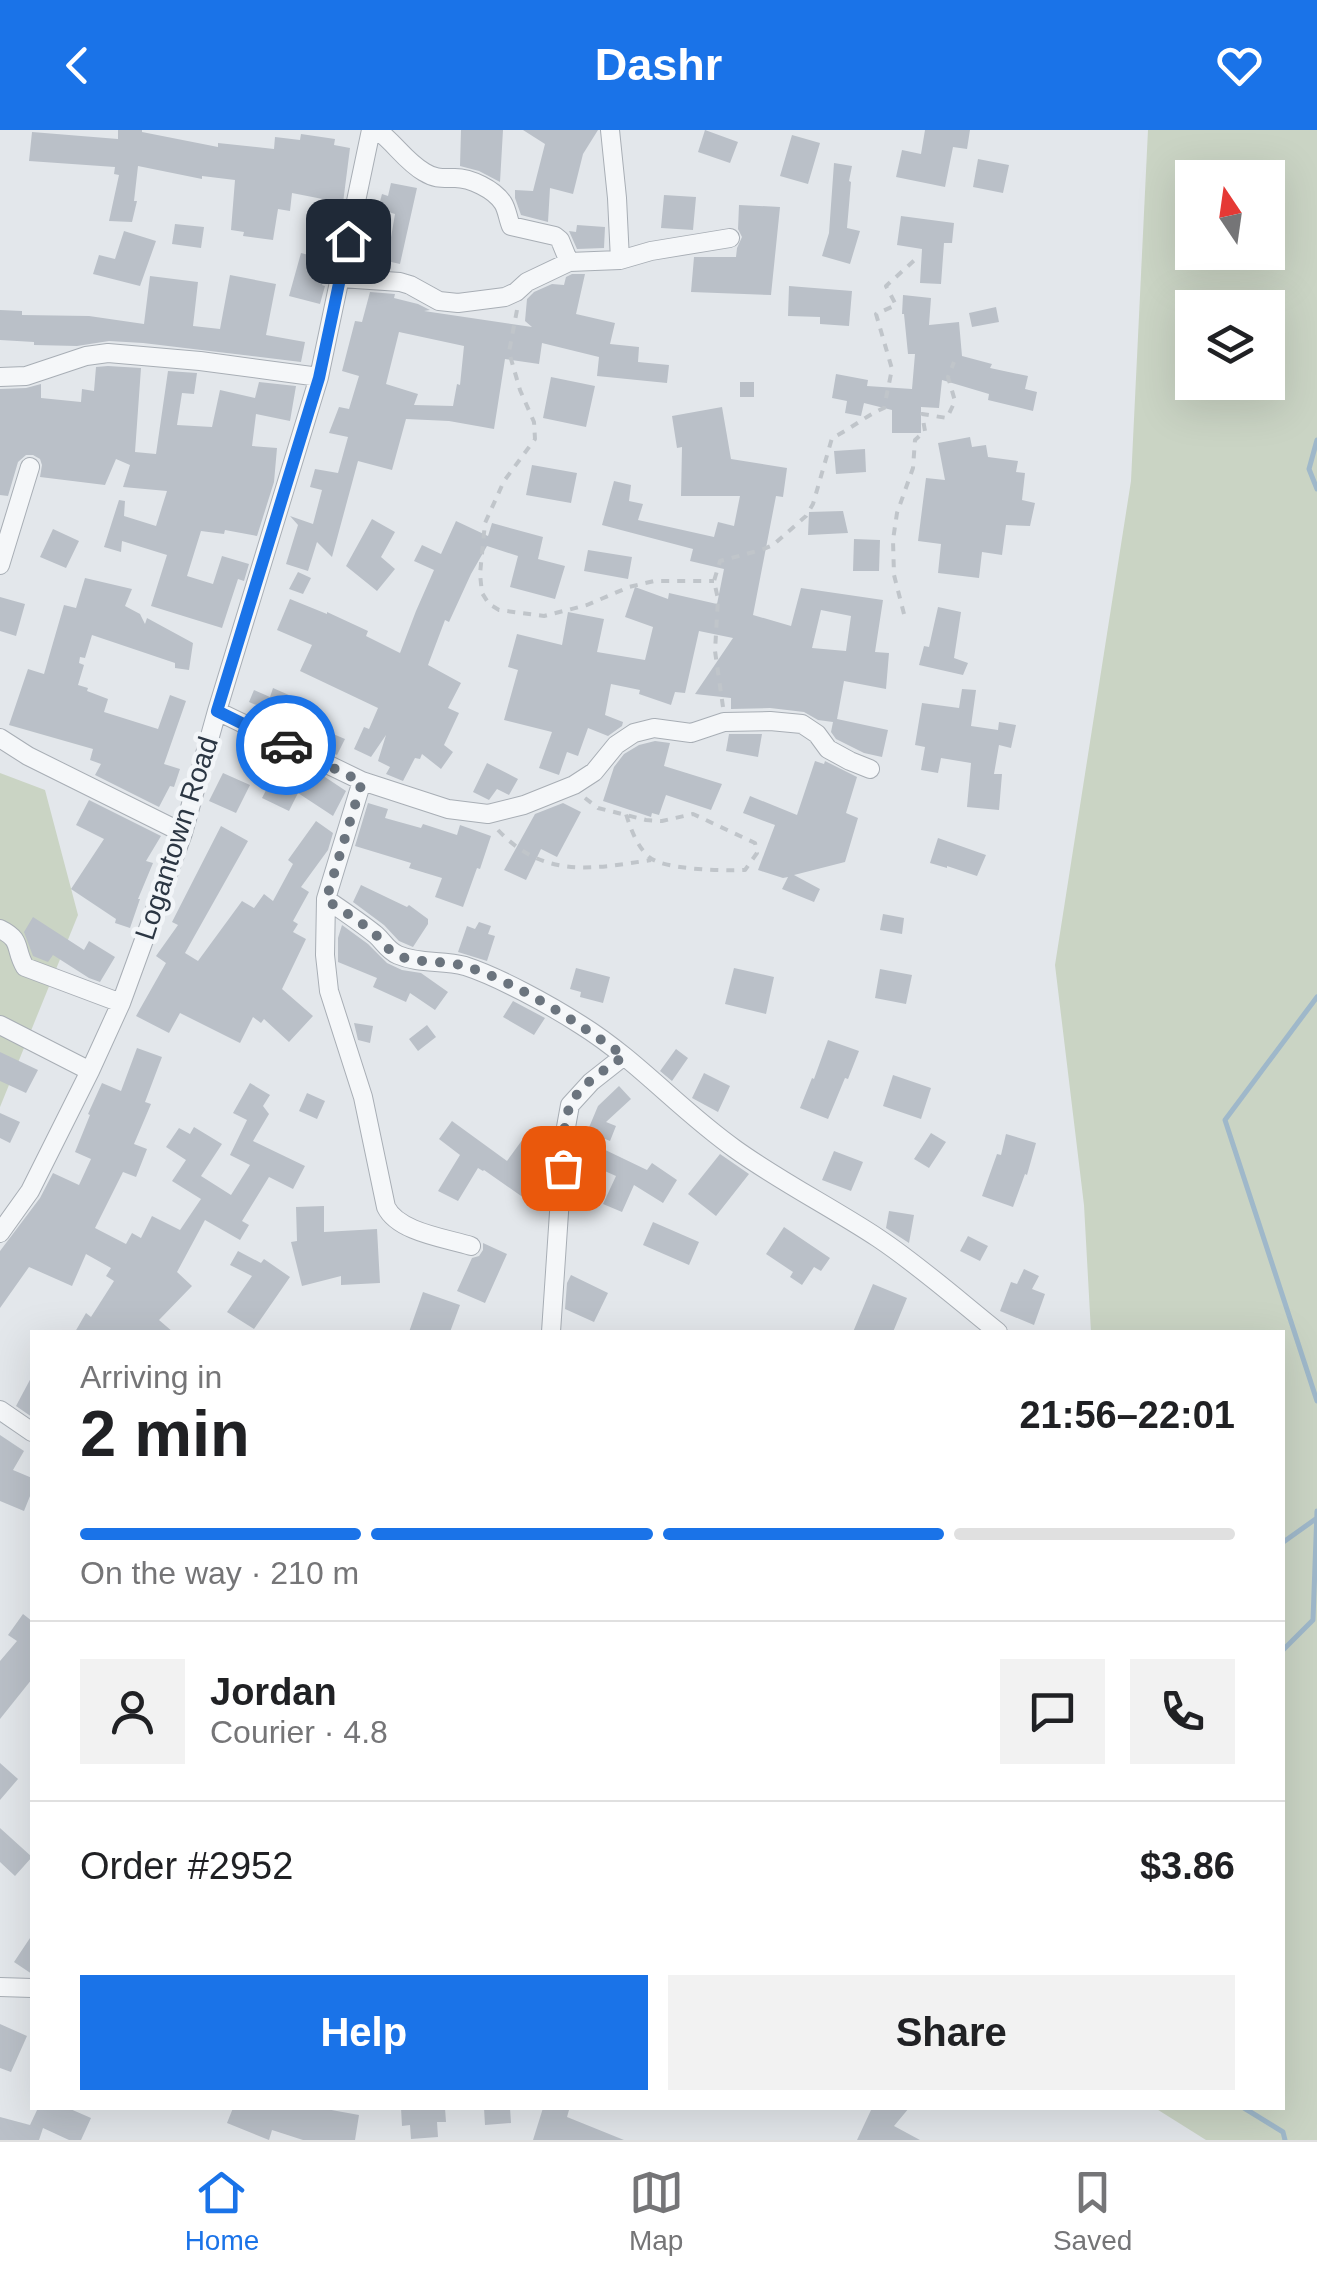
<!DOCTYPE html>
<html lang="en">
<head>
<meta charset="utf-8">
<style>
	:root { --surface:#fff; --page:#f2f2f2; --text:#202124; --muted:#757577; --line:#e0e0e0; --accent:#1a73e8 }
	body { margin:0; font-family:Arial,sans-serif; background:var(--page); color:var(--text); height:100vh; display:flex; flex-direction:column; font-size:38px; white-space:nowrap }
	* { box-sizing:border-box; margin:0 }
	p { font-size:32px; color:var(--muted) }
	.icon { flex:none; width:55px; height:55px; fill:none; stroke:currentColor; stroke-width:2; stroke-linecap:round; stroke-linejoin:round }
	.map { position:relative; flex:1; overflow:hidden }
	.panel { position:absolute; left:30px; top:1200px; width:1255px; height:780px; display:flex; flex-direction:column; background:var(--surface); border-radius:0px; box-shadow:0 10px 40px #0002 }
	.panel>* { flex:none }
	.needle { width:65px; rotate:347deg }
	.tools { position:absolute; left:1175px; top:30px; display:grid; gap:20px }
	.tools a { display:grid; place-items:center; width:110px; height:110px; border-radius:0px; background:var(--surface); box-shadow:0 10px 40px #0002; font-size:50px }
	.pin { position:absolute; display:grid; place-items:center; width:85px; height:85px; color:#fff; margin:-42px; border-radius:20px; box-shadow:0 5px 15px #0006 }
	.courier { position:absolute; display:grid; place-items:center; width:100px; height:100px; margin:-50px; border:8px solid #1a73e8; border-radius:50%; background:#fff; color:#222; box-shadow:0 2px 12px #0007 }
	.overview em { font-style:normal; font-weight:600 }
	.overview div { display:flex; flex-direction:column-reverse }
	.overview { display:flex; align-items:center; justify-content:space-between; height:170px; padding:0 50px }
	h1 { font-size:65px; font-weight:600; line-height:75px }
	.bar { display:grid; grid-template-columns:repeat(4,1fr); gap:15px 10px; align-content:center; height:120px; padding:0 50px }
	.bar i { height:12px; border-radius:8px; background:var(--line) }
	.bar .current { background:var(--accent) }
	.bar p { grid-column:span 4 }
	.line { display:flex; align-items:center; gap:25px; padding:0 50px; border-top:2px solid var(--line) }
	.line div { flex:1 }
	.round { display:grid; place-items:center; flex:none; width:105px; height:105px; border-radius:0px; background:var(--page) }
	.action { display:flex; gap:20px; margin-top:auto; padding:20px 50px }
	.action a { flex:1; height:115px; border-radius:0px; background:var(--accent); color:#fff; font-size:40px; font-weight:600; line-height:115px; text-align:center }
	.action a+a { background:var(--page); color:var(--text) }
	header { display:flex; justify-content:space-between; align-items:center; height:130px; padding:0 50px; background:var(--accent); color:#fff; font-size:45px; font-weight:600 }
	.menu { display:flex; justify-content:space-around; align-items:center; height:140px; border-top:2px solid var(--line); background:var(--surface); font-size:28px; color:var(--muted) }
	.menu a { display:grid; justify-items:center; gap:5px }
	.menu .current { color:var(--accent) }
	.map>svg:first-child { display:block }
	.green { fill:#cad4c4; fill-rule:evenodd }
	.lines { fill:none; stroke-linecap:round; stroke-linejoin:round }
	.stream { stroke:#9fb8ca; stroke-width:5 }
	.building { fill:#bac0c8; fill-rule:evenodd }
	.minor-casing { stroke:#a8aeb5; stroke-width:20 }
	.path { stroke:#c0c5ca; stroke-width:4; stroke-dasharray:8 8; stroke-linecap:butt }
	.minor { stroke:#f5f7f9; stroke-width:18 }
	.done { stroke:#6b747e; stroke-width:10; stroke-dasharray:0 18 }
	.route { stroke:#1a73e8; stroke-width:12 }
	.labels { text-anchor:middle; stroke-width:9; stroke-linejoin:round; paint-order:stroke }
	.street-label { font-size:28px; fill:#2b3643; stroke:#f2f5f8 }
</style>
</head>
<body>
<header><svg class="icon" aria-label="back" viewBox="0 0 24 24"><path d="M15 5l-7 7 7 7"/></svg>Dashr<svg class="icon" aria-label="heart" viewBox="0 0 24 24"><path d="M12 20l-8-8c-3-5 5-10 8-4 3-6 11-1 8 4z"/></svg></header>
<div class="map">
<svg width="1317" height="2010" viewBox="0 0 1317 2010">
	<rect width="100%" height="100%" fill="#e3e7eb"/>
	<path class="green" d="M1148,0H1317V2010H1206L1155,1978H1282V1202H1091L1084,1075L1055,835L1131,351ZM1192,48H1268V122H1192ZM1192,178H1268V252H1192Z
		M0,643L45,660L78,785L0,977Z"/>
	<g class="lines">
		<path class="stream" d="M1317,310L1309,339L1317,359
			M1317,867L1225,990L1317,1271
			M1282,1413L1317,1388
			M1282,1521L1313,1490L1317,1381
			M1244,1978L1283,2002L1285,2010"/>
	</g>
	<path class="building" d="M118,0H142V2L218,17V13L274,19L275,7L300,10L301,4L335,9L334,15L350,18L343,73L292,63L290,81L278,79L273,110L243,106L244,102L231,100L235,50L202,46V49L138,36L134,71H137L132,92L109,91L119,45L114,44L115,37L29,31L32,2L118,9Z
		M461,0H503L500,52L479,41L460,36Z
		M523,0H598L583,24L573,64L550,58L548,92L521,85L515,68V60L533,61L545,14Z
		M705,0L738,12L730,33L698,22Z
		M925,0H970L967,19L953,17L945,57L896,47L902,20L921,24Z
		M792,5L820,13L808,54L780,46Z
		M978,29L1009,35L1003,63L973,57Z
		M834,33L852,36L849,51L851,52L847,98L860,101L850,134L822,126L829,103Z
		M391,53L417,58L400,134L387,131L395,84L378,79L382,64L388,66Z
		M664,65L696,67L693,100L661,98Z
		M739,75L780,77L771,165L691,162L694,127H736L737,118L742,107L738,99Z
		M901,86L954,93L952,113H944L941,154L920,153L922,119L897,115Z
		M175,94L204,97L201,118L172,114Z
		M577,95L605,97L604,118L577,119L569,101L576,102Z
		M124,101L156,111L140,156L93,144L99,125L115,129Z
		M301,123L328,130L322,155L325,156L320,174L289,166Z
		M572,144H585L576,184L615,193L610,214L639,217L638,232L669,235L667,253L597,246L599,227L542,213L539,234L505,229L494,299L449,291L406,289L392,340L358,331L332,427L317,412L308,441L286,434L298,395L290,386L313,394L322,360L310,357L315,339L338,343L348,307L329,303L339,277L349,279L359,246L342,241L355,191L362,192L370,162L395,164L394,168L418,174L430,180L424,181L532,197L525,191L527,169L534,162L552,154L564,155L566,147ZM399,202L464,216L460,255L457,254L453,276L414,275L418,264L386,254Z
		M230,145L276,154L266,205L305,212L301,232L143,213L109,211L77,216L34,215V212L0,210V180L22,181V185L89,186L144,194L150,146L198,152L193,196L220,199Z
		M789,156L852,161L849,196L820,194V187L788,186Z
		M903,165L931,168L929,195L959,192L962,226L992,234L990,238L1028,246L1025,259L1037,262L1033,281L988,270L989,264L942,250L939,278L921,277V303H892V280L864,273L861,286L845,283L847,271L832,268L836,244L868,250L867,256L912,259L915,224H908L904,184H902Z
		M996,177L999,192L972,197L969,183Z
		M108,236L141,238L135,322L156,324L168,241L197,243L194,264L182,263L177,295L212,297L220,260L255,268L259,252L296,256L290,291L256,284L252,316L277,318L274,352L257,406L225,400L224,404L201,401L187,446L213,454L222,426L249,434L244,451L238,449L222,498L151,476L167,425L122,411L121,422L104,417L119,370L125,371L124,386L156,396L167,361L123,357L130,335L116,329L105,355L40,347L42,335L40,329L33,325H26L18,332L8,366L0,365V259L26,258L41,254V268L81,272L82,259L94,261L96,237Z
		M551,247L595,256L586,297L543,288Z
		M740,252H754V267H740Z
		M722,277L731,329L787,338L783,367L776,366L753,485L791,496L801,458L883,470L875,522L889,523L886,559L844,551L837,589L888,600L882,627L864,623L836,609L831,602L833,592L818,590L804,582L770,578L731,579V568L695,564L733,508L699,501L685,563L675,562L671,575L639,564L640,560L611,554L605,585L623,592L622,596L608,606L588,598L578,626L567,622L559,645L539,638L552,602L504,590L518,540L508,537L517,504L562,515L568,482L604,489L597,522L645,530L653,497L625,487L635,457L668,469L669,463L717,474L724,439L690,431L693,419L602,395L614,351L631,355L629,371L643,374L638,390L714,407L718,392L734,396L740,366H681L682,317L677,318L672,286ZM821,480L851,486L846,521L812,518Z
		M970,307L972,317L986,315L988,327L1018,331L1016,342L1025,343L1022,370L1035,373L1030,396L1006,395L1002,425L982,422L979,448L938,443L941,414L918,411L926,348L945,350L938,313Z
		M865,319L866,342L836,344L834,321Z
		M532,335L577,343L571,373L526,365Z
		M843,381L848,403L808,405L809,382Z
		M372,389L395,402L381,427L395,439L377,461L346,436Z
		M456,391L488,406L492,393L543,407L538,429L565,436L555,469L510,457L518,426L487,416L471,444L449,492L445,490L428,535L461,553L448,578L459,583L444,615L453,622L441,639L422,624L420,629L415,628L403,651L386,644L390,637L378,631L386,605L371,627L354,619L364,597L369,599L378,578L300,541L312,515L277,500L290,469L327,484V482L368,501L366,506L400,523L416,481L434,440L414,431L422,415L441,424Z
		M53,399L79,411L66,438L40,427Z
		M854,409L880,410L879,441H853Z
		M588,420L632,427L628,449L584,441Z
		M298,442L311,448L303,464L289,459Z
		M85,448L132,459L125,476L140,484L145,494L147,488L193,513L189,540L175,538V533L92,505L85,528L80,527L79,533L84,535L78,555L88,558L87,561L108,569L104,582L158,599L170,565L186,571L164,634L180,639L174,657L170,656L159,677L95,645L101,634L90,630L93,619L9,595L28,539L44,544L64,475L76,478Z
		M0,467L25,474L16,506L0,501Z
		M938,477L961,482L954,528L968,533L963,545L919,535L924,516L929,517Z
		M273,558L298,569L289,598L264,584L266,579L249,572L254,560L270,567Z
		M962,559L976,560L971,596L998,600L999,592L1016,595L1011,618L999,615L994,644H1002L999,680L967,677L971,633L941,628L938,643L921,640L925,617L915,615L922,573L959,578Z
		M305,592L345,609L337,625L299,607Z
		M729,604H762L758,627L726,621Z
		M655,611L670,613L664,636L722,654L711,680L666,665L659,685L652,683L651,687L603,671L614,637L624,624L639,615Z
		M282,629L288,632L289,630L325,647L346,661L333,686L298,663L289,681L262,668Z
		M815,631L824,634L825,631L857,647L846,683L858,688L845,732L794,745L820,759L814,772L782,759L788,747L783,748L758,740L775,695L743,683L750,666L797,685Z
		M487,633L518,649L509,665L497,659L489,670L473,662Z
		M223,643L250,655L236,683L209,671Z
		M89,670L161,706L146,731L153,733L138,769H140L130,798L115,793L116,789L71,759L104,709L76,695Z
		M368,673L388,679L385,688L421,698L423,694L457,705L460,695L491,706L480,739L477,738L463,777L435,767L442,748L409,738L411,733L355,716Z
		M563,673L581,682L557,727L541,719L526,750L504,740L535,684Z
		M316,691L333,703L328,720L301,757L309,762L293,791L298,794L293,802L306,809L282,859L313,886L289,912L264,889L261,893L253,887L240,913L180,883L169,903L136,886L166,833L156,826L178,795L172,792L221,696L248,711L185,823L198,831L242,771L254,778L264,764L273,771L293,734L288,730Z
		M938,708L986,725L977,746L947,736V738L930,733Z
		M361,755L407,777L409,775L428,789V794L413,817L399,811L384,795L353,772Z
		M883,784L904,788L902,804L880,800Z
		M33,787L84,820L89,811L115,827L100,852L89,848L53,825L48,832L33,826L24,802Z
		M479,792L491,796L488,804L495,806L487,831L458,822L467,796L475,799Z
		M342,795L368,814L387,833L402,840L421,843L448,862L435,880L410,863L406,872L373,857L377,848L338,832V808Z
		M576,838L610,847L603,873L580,867L581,862L570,859Z
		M734,838L774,847L766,884L725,874Z
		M880,839L912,845L906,874L875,868Z
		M513,871L545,888L534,905L503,887Z
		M354,893L373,896L370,913L358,910Z
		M427,895L436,907L418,921L409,909Z
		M828,910L859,921L848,949L845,948L828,989L800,978L812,948L814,949Z
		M137,918L162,927L145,972L151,974L134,1014L147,1019L136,1047L123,1042L95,1098L126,1114L132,1103L141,1108L152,1086L180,1100L201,1069L172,1051L186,1030L166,1017L179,998L190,1004L194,997L222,1014L201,1046L231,1065L250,1035L230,1025L247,990L233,983L250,953L270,965L263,976L269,984L253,1011L305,1036L293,1059L269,1047L242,1091L249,1095L240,1110L205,1090L177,1142L192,1156L159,1190L173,1202H75L86,1183L91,1187L114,1151L106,1146L111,1138L86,1124L72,1156L29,1137L0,1178V1121L40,1068L53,1043L79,1055L91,1029L75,1022L90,985L88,984L102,953L121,961Z
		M676,919L688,928L672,951L660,941Z
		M0,922L38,940L26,963L0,951Z
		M704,943L730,956L718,982L692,968Z
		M893,945L931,958L921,989L883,976Z
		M619,956L631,969L606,992L616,996L610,1011L593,1004L582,1014L598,976Z
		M307,963L325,971L317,989L299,981Z
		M0,983L20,992L10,1013L0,1008Z
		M452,991L507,1031L528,1002L551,1019L550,1032L524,1068L484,1040L483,1041L478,1038L458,1071L438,1061L460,1025L439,1009Z
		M931,1003L946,1012L929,1038L914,1029Z
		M1006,1004L1036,1013L1027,1045L1025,1044L1013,1077L982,1066L997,1024L1001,1025Z
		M597,1016L647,1040L652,1033L677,1050L663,1073L634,1055L622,1082L603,1074L616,1046L589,1034Z
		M834,1021L863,1032L851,1061L822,1050Z
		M720,1024L749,1044L716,1086L688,1064Z
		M324,1076V1102L377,1099L380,1153L341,1155V1146L302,1156L291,1112L297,1111L296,1077Z
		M889,1081L914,1085L909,1113L886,1098Z
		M653,1092L699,1112L689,1135L643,1115Z
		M784,1097L830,1128L821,1141L814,1137L802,1155L790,1147L793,1142L766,1124Z
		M968,1106L988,1116L980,1131L960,1121Z
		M483,1113L507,1124L485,1173L457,1161L472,1128L479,1126L483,1120Z
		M238,1121L261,1133L264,1129L290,1147L254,1199L227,1182L252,1146L230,1135Z
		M1024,1139L1039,1146L1032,1159L1045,1164L1034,1195L1000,1181L1011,1152L1017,1154Z
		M571,1145L608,1163L594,1192L565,1179L567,1153Z
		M873,1154L907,1168L893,1202H853Z
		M423,1162L460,1175L450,1202H409Z
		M32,1246V1287L16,1276Z
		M0,1305L24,1321L13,1340L32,1348V1361L24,1381L0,1371Z
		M23,1484L32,1491V1549L0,1589V1531L17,1511L8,1505Z
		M0,1633L18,1649L0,1670Z
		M0,1698L32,1727L15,1746L0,1732Z
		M32,1805V1844L14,1832Z
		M0,1894L27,1906L11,1942L0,1938Z
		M38,1978H68L91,1988L81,2010H69L43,1998L39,2010H0V1987L30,1995Z
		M233,1978H326V1979L359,1985L355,2010H303L272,2000L269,2010L227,1993Z
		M401,1978H445L446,1992H437L438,2007L411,2009L410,1995L402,1996Z
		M484,1978H510L511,1993L485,1995Z
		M543,1978L569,1980L567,1987L624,2010H533Z
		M872,1978H909L894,1996L920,2010H857Z"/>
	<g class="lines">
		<defs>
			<path id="minor" d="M377,0C395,13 405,31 424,42C435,49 442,48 455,48C470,48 494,59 503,73C507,79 508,89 511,96L555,106L560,110L569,132
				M610,0L617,68L620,130
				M341,148L400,152L410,155L439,171L458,173L505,167L516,162L527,152L569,132L620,130L651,121L730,108
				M0,247L26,246L86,226L108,223L200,231L319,247
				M0,435L30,337
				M217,581L362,651L448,679L488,684L524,675L574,655L594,642L616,615L634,603L654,598L691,603L724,592L770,591L802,594L817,604L828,619L850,631L870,639
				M0,608L28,626L183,703
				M362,651L326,769L325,825L329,861L363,967L386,1077C398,1102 445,1108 471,1116
				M326,769C343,781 360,792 376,805C384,812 387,820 398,825C419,834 443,830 465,836C499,847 550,875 581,895C637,930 681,981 735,1019C781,1052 831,1077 878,1108C920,1136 958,1170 998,1202
				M0,799C23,810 14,819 25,837L121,873
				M0,895L90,941
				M0,1103L30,1061L90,941L121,873L183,703L217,581L319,247L371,0
				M551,1202L564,1008L570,975L591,952L624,926
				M0,1280L32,1302
				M0,1857L32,1858"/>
		</defs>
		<use href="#minor" class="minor-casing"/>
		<path class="path" d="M517,180L509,222L520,260L534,292L535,309L504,351L485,393L480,444L482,463L489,474L499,480L544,486L587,475L629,457L654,451H714
			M904,484L894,445L893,410L897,383L913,338L915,310L925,301L922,284L947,288L955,271L948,247L954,232
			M723,577L715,521L718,469L714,451L720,431L761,420L773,415L806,386L813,374L832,308C851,299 865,286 884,278L892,239L876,184L896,175L886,156L918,127
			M585,668L598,678L646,690L662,691L693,684L755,713L757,723L745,740C724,741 664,740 649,727C637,716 631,700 626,684
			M498,700C544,749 592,739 651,730"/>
		<use href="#minor" class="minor"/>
	</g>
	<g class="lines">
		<path class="done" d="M286,615L362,652L326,770C343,781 362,792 377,806C385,814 388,821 399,826C421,834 446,830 468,837C520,854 580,894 624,926C607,939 581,953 571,974C562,992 564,1018 563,1038"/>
		<path class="route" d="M286,615L217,581L319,248L348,111"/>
	</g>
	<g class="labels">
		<g class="street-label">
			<text transform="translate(176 708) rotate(-72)" y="10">Logantown Road</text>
		</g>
	</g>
</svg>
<div class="tools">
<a><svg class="needle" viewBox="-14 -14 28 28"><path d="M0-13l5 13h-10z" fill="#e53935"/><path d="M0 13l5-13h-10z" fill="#757577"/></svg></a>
<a><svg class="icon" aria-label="layers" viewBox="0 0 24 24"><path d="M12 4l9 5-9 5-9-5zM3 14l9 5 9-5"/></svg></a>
</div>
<div class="pin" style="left:563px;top:1038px;background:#ea580c"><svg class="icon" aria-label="bag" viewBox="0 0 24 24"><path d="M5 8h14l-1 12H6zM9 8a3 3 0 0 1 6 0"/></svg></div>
<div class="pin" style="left:348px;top:111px;background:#1f2937"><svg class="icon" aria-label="home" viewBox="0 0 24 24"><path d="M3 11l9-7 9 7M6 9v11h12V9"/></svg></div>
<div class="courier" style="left:286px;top:615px"><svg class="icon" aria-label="car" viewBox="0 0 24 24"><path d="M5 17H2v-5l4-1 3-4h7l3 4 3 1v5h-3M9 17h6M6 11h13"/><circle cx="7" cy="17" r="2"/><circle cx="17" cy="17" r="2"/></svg></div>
<section class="panel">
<div class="overview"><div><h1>2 min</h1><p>Arriving in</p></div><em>21:56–22:01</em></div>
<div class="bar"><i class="current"></i><i class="current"></i><i class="current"></i><i></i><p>On the way · 210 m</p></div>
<div class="line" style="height:180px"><a class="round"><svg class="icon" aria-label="person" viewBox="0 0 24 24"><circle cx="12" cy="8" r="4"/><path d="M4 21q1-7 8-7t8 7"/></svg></a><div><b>Jordan</b><p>Courier · 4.8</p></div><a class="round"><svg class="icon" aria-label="chat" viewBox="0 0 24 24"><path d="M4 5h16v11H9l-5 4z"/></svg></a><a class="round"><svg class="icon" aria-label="phone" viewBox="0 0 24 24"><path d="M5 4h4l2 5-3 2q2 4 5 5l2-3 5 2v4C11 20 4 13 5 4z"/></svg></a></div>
<div class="line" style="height:130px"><div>Order #2952</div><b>$3.86</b></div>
<div class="action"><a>Help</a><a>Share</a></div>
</section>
</div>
<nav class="menu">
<a class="current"><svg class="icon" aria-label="home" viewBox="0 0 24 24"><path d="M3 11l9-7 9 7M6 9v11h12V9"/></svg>Home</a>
<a><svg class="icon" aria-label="map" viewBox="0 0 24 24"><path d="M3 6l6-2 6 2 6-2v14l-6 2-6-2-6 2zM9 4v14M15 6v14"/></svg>Map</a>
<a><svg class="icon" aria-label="saved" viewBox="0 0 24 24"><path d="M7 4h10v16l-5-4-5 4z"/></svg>Saved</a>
</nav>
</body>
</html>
